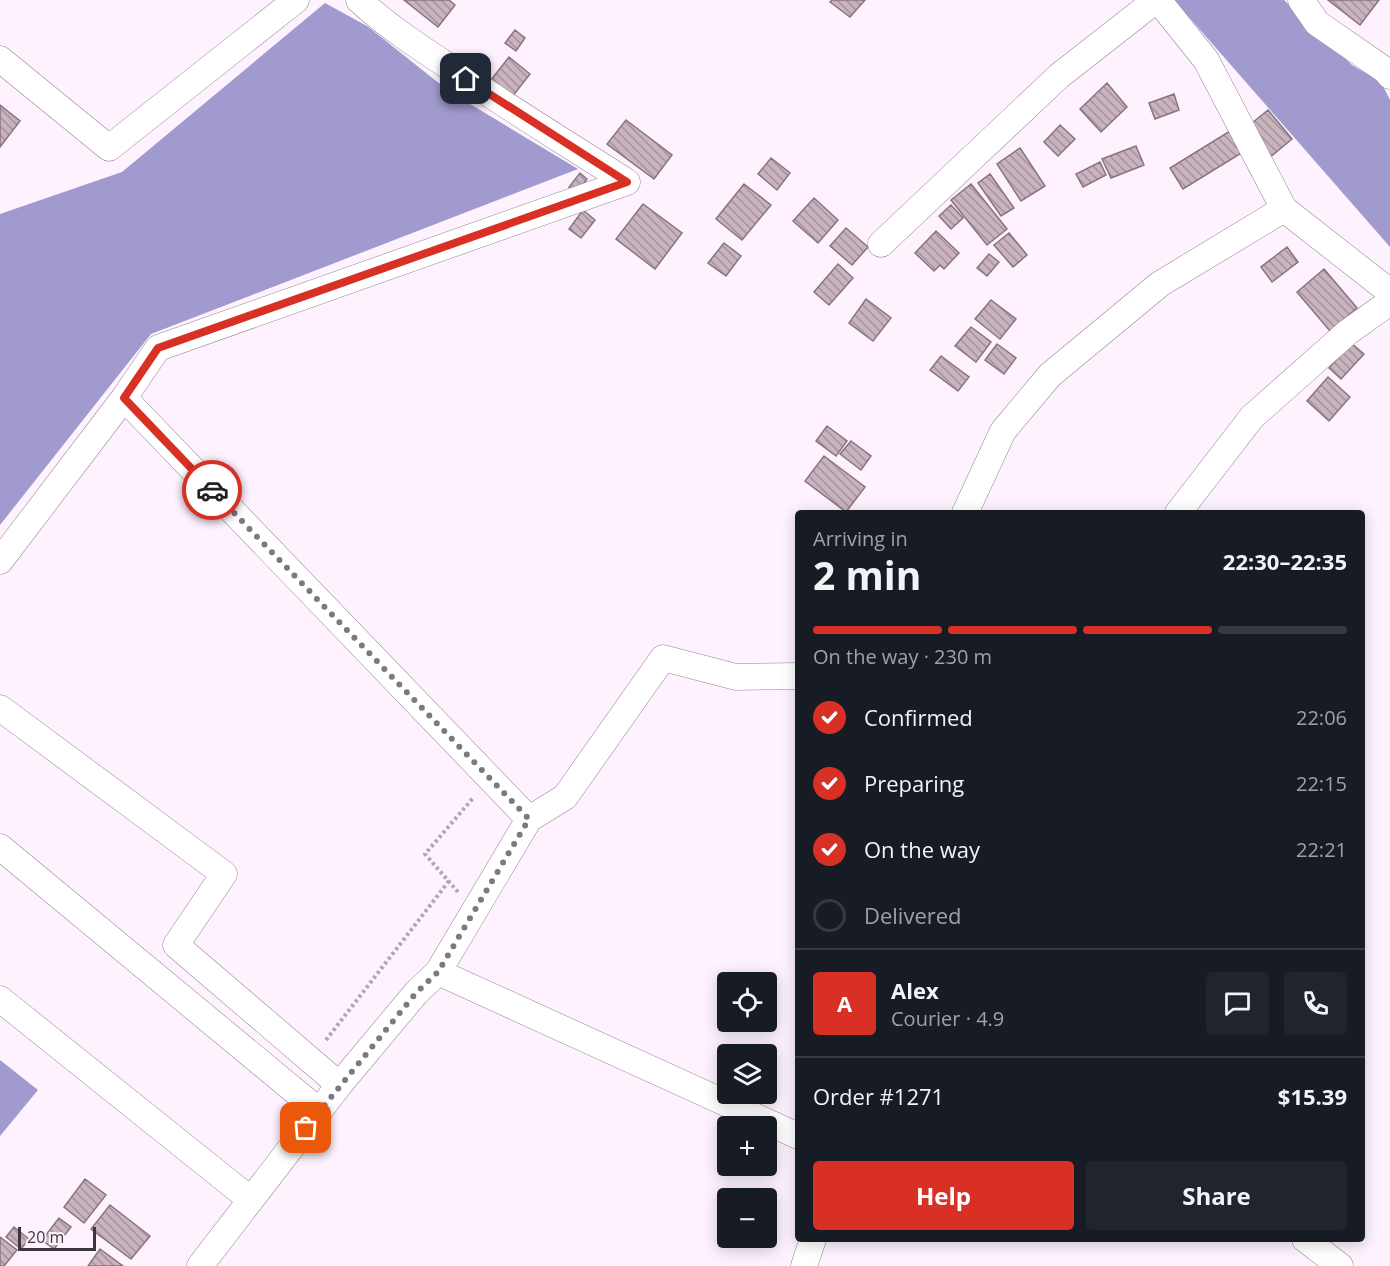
<!DOCTYPE html>
<html lang="en">
<head>
<meta charset="utf-8">
<style>
	:root { --surface:#171b24; --page:#20242c; --text:#f1f3f6; --muted:#9ea1a6; --line:#363941; --accent:#d93025 }
	body { margin:0; font-family:"Open Sans",sans-serif; background:var(--page); color:var(--text); height:100vh; display:flex; flex-direction:column; font-size:22px; white-space:nowrap }
	* { box-sizing:border-box; margin:0 }
	p { font-size:20px; color:var(--muted) }
	.icon { flex:none; width:33px; height:33px; fill:none; stroke:currentColor; stroke-width:2; stroke-linecap:round; stroke-linejoin:round }
	.map { position:relative; flex:1; overflow:hidden }
	.side { position:absolute; left:795px; top:510px; width:570px; height:732px; display:flex; flex-direction:column; background:var(--surface); border-radius:6px; box-shadow:0 3px 15px #0003 }
	.side>* { flex:none }
	.tools { position:absolute; left:717px; top:972px; display:grid; gap:12px }
	.tools a { display:grid; place-items:center; width:60px; height:60px; border-radius:6px; background:var(--surface); box-shadow:0 3px 15px #0003; font-size:30px }
	.scale { position:absolute; left:18px; bottom:15px; width:78px; box-sizing:border-box; padding-left:6px; border:3px solid #3d363c; border-top:0; font-size:16px; line-height:21px; white-space:nowrap; color:#3d363c; -webkit-text-stroke:4px #fdf2fd; paint-order:stroke }
	.pin { position:absolute; display:grid; place-items:center; width:51px; height:51px; color:#fff; margin:-26px; border-radius:12px; box-shadow:0 3px 9px #0006 }
	.courier { position:absolute; display:grid; place-items:center; width:60px; height:60px; margin:-30px; border:4px solid #d93025; border-radius:50%; background:#fff; color:#222; box-shadow:0 2px 8px #0007 }
	.summary em { font-style:normal; font-weight:700 }
	.summary div { display:flex; flex-direction:column-reverse }
	.summary { display:flex; align-items:center; justify-content:space-between; height:102px; padding:0 18px }
	h1 { font-size:39px; font-weight:700; line-height:45px }
	.bar { display:grid; grid-template-columns:repeat(4,1fr); gap:9px 6px; align-content:center; height:72px; padding:0 18px }
	.bar i { height:8px; border-radius:4px; background:var(--line) }
	.bar .on { background:var(--accent) }
	.bar p { grid-column:span 4 }
	.line { display:flex; align-items:center; gap:15px; padding:0 18px; border-top:2px solid var(--line) }
	.line div { flex:1 }
	.round { display:grid; place-items:center; flex:none; width:63px; height:63px; border-radius:6px; background:var(--page) }
	ol { padding:0 18px; list-style:none }
	li { display:flex; align-items:center; gap:18px; height:66px }
	li p { margin-inline-start:auto }
	li .icon { padding:6px; border-radius:50%; background:var(--accent); color:#fff; stroke-width:4 }
	li:last-child { color:var(--muted) }
	li i { width:33px; height:33px; border:3px solid var(--line); border-radius:50% }
	.button { display:flex; gap:12px; margin-top:auto; padding:12px 18px }
	.button a { flex:1; height:69px; border-radius:6px; background:var(--accent); color:#fff; font-size:24px; font-weight:700; line-height:69px; text-align:center }
	.button a+a { background:var(--page); color:var(--text) }
	.map>svg:first-child { display:block }
	.water { fill:#a19ace }
	.building { fill:url(#building-back-hatch); stroke:#89747e; stroke-width:1.5 }
	.lines { fill:none; stroke-linecap:round; stroke-linejoin:round }
	.minor-casing { stroke:#958494; stroke-width:27 }
	.path { stroke:#afa6ae; stroke-width:4; stroke-dasharray:3 3; stroke-linecap:butt }
	.minor { stroke:#fff; stroke-width:26 }
	.done { stroke:#807880; stroke-width:6; stroke-dasharray:0 10.8 }
	.route { stroke:#d93025; stroke-width:8 }
</style>
</head>
<body>
<div class="map">
<svg width="1390" height="1266" viewBox="0 0 1390 1266">
	<defs>
		<pattern id="building-back-hatch" width="6" height="6" patternUnits="userSpaceOnUse" patternTransform="scale(1.5)"><rect width="6" height="6" fill="#c9b3be"/><path d="M-1 5l2 2M0 0l6 6M5-1l2 2" fill="none" stroke="#a4929c"/></pattern>
	</defs>
	<rect width="100%" height="100%" fill="#fdf2fd"/>
	<path class="water" d="M1174,0H1284L1352,65L1381,82L1390,100V247Z
		M325,3L367,26L450,92L578,169L151,334L0,525V214L122,172Z
		M0,1060L38,1090L0,1136Z"/>
	<path class="building" d="M404,0H449L455,5L438,27Z
		M832,0H865L850,17L830,2Z
		M1328,0H1379L1360,25Z
		M515,30L525,38L516,51L505,43Z
		M509,57L530,74L512,97L491,80Z
		M1107,83L1127,107L1101,132L1080,109Z
		M1174,94L1179,110L1155,119L1149,103Z
		M0,105L20,121L0,147Z
		M1268,110L1292,139L1269,158L1246,128Z
		M626,120L672,155L654,179L607,144Z
		M1060,125L1075,139L1058,156L1044,142Z
		M1230,131L1243,152L1183,189L1170,168Z
		M1136,146L1144,165L1111,178L1102,159Z
		M1020,148L1045,186L1021,201L997,164Z
		M771,158L790,173L777,190L758,174Z
		M1100,162L1106,175L1083,187L1076,174Z
		M580,173L587,179L577,193L569,187Z
		M990,174L1014,208L1001,216L978,183Z
		M744,184L771,205L742,240L716,219Z
		M971,184L1007,229L987,245L951,200Z
		M814,198L838,220L818,243L793,221Z
		M643,204L682,233L655,269L616,239Z
		M951,205L963,218L951,229L939,216Z
		M583,210L595,220L581,238L569,229Z
		M846,228L868,247L852,265L830,246Z
		M936,231L959,253L944,269L940,265L934,271L915,253Z
		M1009,233L1027,255L1013,267L994,245Z
		M724,243L741,256L726,276L708,263Z
		M1287,247L1298,262L1272,282L1261,267Z
		M989,254L999,262L987,276L977,268Z
		M838,264L853,278L829,305L814,292Z
		M1324,269L1357,308L1330,331L1297,292Z
		M866,299L891,318L873,341L849,323Z
		M991,300L1016,319L1000,339L975,319Z
		M971,327L991,342L976,362L955,346Z
		M1351,343L1364,354L1341,379L1329,368Z
		M997,344L1016,358L1004,374L985,360Z
		M941,356L969,377L958,391L930,370Z
		M1328,377L1350,397L1329,421L1307,401Z
		M827,426L847,441L836,456L816,441Z
		M851,441L871,456L861,470L840,454Z
		M824,456L865,487L846,512L805,481Z
		M85,1179L106,1195L84,1223L64,1207Z
		M110,1205L150,1236L131,1259L91,1229Z
		M59,1218L71,1227L54,1249L42,1240Z
		M14,1227L29,1239L21,1249L6,1237Z
		M0,1237L17,1250L4,1266H0Z
		M100,1249L123,1266H88Z"/>
	<g class="lines">
		<defs>
			<path id="minor" d="M359,0C387,26 419,47 451,68C508,108 568,144 627,182
				M1158,0L1206,60L1284,209L1390,292
				M1301,0L1317,23L1385,70L1390,76
				M0,59L109,148L296,0
				M881,244L1059,76L1156,0
				M124,398L158,348L627,182
				M965,513L1003,431L1050,375L1160,284L1284,209
				M1178,513L1252,417L1348,332L1390,302
				M0,561L124,398L529,819
				M0,708L224,874L176,945L329,1076L340,1084
				M0,847L319,1111
				M438,972L798,1136
				M0,999L251,1200
				M1305,1239L1340,1266
				M200,1266L340,1084L416,993L438,972L529,819L565,797L663,658L736,677L798,676
				M804,1266L813,1239"/>
		</defs>
		<use href="#minor" class="minor-casing"/>
		<path class="path" d="M458,892L425,854L474,797
			M326,1040L449,881"/>
		<use href="#minor" class="minor"/>
	</g>
	<g class="lines">
		<path class="done" d="M212,490L529,819L438,972L416,993L306,1128"/>
		<path class="route" d="M212,490L124,398L158,348L627,182L466,79"/>
	</g>
</svg>
<div class="tools">
<a><svg class="icon" aria-label="locate" viewBox="0 0 24 24"><circle cx="12" cy="12" r="6"/><path d="M12 2v4M12 18v4M2 12h4M18 12h4"/></svg></a>
<a><svg class="icon" aria-label="layers" viewBox="0 0 24 24"><path d="M12 4l9 5-9 5-9-5zM3 14l9 5 9-5"/></svg></a>
<a>+</a>
<a>−</a>
</div>
<div class="scale">20 m</div>
<div class="pin" style="left:306px;top:1128px;background:#ea580c"><svg class="icon" aria-label="bag" viewBox="0 0 24 24"><path d="M5 8h14l-1 12H6zM9 8a3 3 0 0 1 6 0"/></svg></div>
<div class="pin" style="left:466px;top:79px;background:#1f2937"><svg class="icon" aria-label="home" viewBox="0 0 24 24"><path d="M3 11l9-7 9 7M6 9v11h12V9"/></svg></div>
<div class="courier" style="left:212px;top:490px"><svg class="icon" aria-label="car" viewBox="0 0 24 24"><path d="M5 17H2v-5l4-1 3-4h7l3 4 3 1v5h-3M9 17h6M6 11h13"/><circle cx="7" cy="17" r="2"/><circle cx="17" cy="17" r="2"/></svg></div>
<section class="side">
<div class="summary"><div><h1>2 min</h1><p>Arriving in</p></div><em>22:30–22:35</em></div>
<div class="bar"><i class="on"></i><i class="on"></i><i class="on"></i><i></i><p>On the way · 230 m</p></div>
<ol>
<li><svg class="icon" aria-label="check" viewBox="0 0 24 24"><path d="M5 12l5 5 9-10"/></svg>Confirmed<p>22:06</p></li>
<li><svg class="icon" aria-label="check" viewBox="0 0 24 24"><path d="M5 12l5 5 9-10"/></svg>Preparing<p>22:15</p></li>
<li><svg class="icon" aria-label="check" viewBox="0 0 24 24"><path d="M5 12l5 5 9-10"/></svg>On the way<p>22:21</p></li>
<li><i></i>Delivered</li>
</ol>
<div class="line" style="height:108px"><b class="round" style="background:var(--accent);color:#fff">A</b><div><b>Alex</b><p>Courier · 4.9</p></div><a class="round"><svg class="icon" aria-label="chat" viewBox="0 0 24 24"><path d="M4 5h16v11H9l-5 4z"/></svg></a><a class="round"><svg class="icon" aria-label="phone" viewBox="0 0 24 24"><path d="M5 4h4l2 5-3 2q2 4 5 5l2-3 5 2v4C11 20 4 13 5 4z"/></svg></a></div>
<div class="line" style="height:78px"><div>Order #1271</div><b>$15.39</b></div>
<div class="button"><a>Help</a><a>Share</a></div>
</section>
</div>
</body>
</html>
